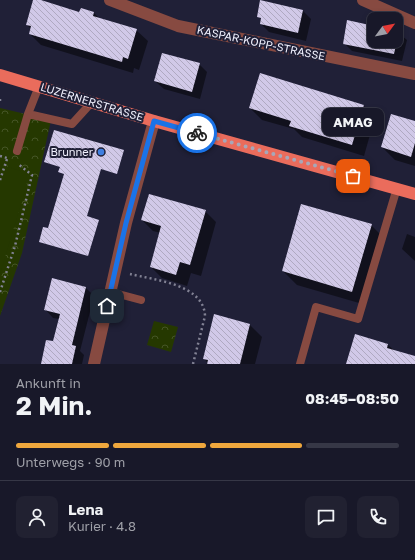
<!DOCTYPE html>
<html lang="de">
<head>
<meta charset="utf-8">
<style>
	:root { --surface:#181829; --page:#212131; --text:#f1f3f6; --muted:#9fa0a8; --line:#363746; --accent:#efa73d }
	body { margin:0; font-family:"Golos Text",sans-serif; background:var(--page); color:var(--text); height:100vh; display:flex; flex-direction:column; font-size:15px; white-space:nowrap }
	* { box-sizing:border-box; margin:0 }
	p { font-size:13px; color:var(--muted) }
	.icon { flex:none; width:22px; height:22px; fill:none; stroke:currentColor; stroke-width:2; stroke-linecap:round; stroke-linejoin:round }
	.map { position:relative; height:364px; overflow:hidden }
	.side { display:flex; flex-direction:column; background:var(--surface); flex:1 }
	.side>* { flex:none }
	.needle { width:26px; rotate:58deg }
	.buttons { position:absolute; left:367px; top:12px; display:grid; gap:8px }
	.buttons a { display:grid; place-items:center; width:36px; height:36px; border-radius:8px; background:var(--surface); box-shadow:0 2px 6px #0003,0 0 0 1px var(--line); font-size:20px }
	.pin { position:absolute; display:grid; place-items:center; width:34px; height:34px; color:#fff; margin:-17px; border-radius:8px; box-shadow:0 2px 6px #0006 }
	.courier { position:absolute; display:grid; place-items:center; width:40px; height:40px; margin:-20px; border:3px solid #1a73e8; border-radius:50%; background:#fff; color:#222; box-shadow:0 1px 5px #0007 }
	.bubble { position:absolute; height:28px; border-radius:8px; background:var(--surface); box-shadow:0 2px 6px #0003,0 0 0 1px var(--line); font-size:13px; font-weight:700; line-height:28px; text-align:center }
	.summary em { font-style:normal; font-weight:700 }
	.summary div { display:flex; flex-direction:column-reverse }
	.summary { display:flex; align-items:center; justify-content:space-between; height:68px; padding:0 16px }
	h1 { font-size:26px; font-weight:700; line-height:30px }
	.bar { display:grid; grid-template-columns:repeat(4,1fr); gap:6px 4px; align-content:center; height:48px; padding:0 16px }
	.bar i { height:5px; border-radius:3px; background:var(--line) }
	.bar .on { background:var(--accent) }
	.bar p { grid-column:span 4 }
	.line { display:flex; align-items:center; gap:10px; padding:0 16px; border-top:1px solid var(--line) }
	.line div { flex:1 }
	.round { display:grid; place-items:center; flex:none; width:42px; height:42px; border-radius:8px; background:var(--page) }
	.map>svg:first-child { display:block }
	.forest { fill:url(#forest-crowns) }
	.pitch { fill:#253800 }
	.shadow { fill:#0007 }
	.building { fill:url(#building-back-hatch) }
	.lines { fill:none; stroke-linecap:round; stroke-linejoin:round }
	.path { stroke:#828294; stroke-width:2.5; stroke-dasharray:2 3; stroke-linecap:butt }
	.lane { stroke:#874a41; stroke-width:8 }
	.street { stroke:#874a41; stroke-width:12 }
	.primary { stroke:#ea6c5c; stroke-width:12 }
	.done { stroke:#a7a7b8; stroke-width:4; stroke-dasharray:0 7.2 }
	.route { stroke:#1a73e8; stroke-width:5 }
	.shop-dot { fill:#3f7fe0; stroke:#202037; stroke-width:1.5 }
	.labels { text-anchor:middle; stroke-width:4; stroke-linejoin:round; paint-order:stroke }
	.street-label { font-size:11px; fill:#f0f0fd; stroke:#202037 }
	.poi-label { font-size:11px; fill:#f0f0fd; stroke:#202037; text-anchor:end }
</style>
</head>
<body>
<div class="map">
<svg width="415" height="364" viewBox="0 0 415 364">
	<defs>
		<pattern id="forest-crowns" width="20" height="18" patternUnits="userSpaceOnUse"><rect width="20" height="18" fill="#253800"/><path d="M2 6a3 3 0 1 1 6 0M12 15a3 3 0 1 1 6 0" fill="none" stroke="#455526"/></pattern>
		<pattern id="building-back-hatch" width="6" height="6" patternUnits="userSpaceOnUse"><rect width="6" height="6" fill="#d1c9e8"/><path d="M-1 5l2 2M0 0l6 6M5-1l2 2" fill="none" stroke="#afa9c1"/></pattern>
	</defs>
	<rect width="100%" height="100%" fill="#202037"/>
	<path class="forest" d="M0,108L51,120L22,253L0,316Z
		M154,321L178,327L171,352L147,345Z"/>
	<path class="pitch" d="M0,164L20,171L27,184L0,274Z"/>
	<path class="shadow" d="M34,0L80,13L81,9L94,13L100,19L136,30L148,41L139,70L134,68L133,73L41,45L30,34L31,29L27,25Z
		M303,11L311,19L306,41L269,32L261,24L262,20L258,16Z
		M374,27V41H396V31L407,40L402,61L352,51L344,43Z
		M199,64L207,72L200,99L164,89L155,81Z
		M363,105L375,117L364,156L302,137L294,129L262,120L250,108Z
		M415,122V166L395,160L382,147Z
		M205,211L216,222L201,276L191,273L187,286L162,278L151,267L161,233L153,231L142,220Z
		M371,225L385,239L366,305L297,285L283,271Z
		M407,234L415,237V261L402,249Z
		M86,288L94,296L80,351L84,355L82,364H42L54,342L59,319L53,318L45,309Z
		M215,316L250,325L262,337L255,364H208L204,358Z
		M356,335L388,345L395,351L415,357V364H347Z"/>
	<path class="building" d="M33,0H41L79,12L81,8L94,12L93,16L137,29L128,59L123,57L122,62L29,34L31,26L26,25Z
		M260,0L303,10L298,33L260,24L261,18L257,17Z
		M347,20L374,26V41H396V30L399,31L394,54L343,44Z
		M162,53L200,63L192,92L154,81Z
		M260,73L364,105L352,145L289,126L291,121L249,108Z
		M391,114L415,121V143L411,157L381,147Z
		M54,130L124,150L117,174L101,169L87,216L99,220L88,256L39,242L43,227L48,228L64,174L58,172L60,167L44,162Z
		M149,194L206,210L190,265L180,262L176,275L150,267L161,226L141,220Z
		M301,204L372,224L352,292L282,271Z
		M52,278L86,287L72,345L76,346L72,364H41L46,340L53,341L60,314L44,310Z
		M214,314L250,324L240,364H207L208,360L203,359Z
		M355,334L388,344L387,348L415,356V364H346Z"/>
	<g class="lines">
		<path class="path" d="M0,101V99
			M0,156L7,158
			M0,180L7,159
			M130,274C154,280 204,284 205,316L193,364
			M0,292L15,246L32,175L18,164"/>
		<path class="lane" d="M39,86L28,114L72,124L92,102
			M17,151L28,114
			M111,292L141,300
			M300,364L316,307L358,319L397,188"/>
		<path class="street" d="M110,0L178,26L415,74
			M363,0L415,23
			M94,364L126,223L154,121"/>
		<path class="primary" d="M0,75L154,121L415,194"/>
	</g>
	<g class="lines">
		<path class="done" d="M197,133L353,176"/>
		<path class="route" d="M107,306L126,223L154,121L197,133"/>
	</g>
	<circle class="shop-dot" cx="101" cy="152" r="4"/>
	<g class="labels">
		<g class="street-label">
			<text transform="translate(261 43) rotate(12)" y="4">KASPAR-KOPP-STRASSE</text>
			<text transform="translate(92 102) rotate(17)" y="4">LUZERNERSTRASSE</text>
		</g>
		<g class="poi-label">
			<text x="93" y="156">Brunner</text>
		</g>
	</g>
</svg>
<div class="buttons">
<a><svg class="needle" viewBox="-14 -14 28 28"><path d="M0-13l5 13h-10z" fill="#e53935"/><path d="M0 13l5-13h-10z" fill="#9fa0a8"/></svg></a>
</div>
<div class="pin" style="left:353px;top:176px;background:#ea580c"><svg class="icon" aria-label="bag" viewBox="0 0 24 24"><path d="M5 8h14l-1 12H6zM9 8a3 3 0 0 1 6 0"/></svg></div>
<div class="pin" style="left:107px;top:306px;background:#1f2937"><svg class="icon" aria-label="home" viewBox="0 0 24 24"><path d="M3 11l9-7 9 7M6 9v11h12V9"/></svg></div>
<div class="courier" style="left:197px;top:133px"><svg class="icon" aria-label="bike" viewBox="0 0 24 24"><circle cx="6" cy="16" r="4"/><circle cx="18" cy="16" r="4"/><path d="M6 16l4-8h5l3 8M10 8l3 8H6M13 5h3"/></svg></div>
<div class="bubble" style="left:322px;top:108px;width:62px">AMAG</div>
</div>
<section class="side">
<div class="summary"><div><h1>2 Min.</h1><p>Ankunft in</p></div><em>08:45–08:50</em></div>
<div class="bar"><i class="on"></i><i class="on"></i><i class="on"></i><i></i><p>Unterwegs · 90 m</p></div>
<div class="line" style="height:72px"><a class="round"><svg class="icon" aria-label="person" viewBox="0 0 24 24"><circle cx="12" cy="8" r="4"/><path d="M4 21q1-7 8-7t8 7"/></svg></a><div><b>Lena</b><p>Kurier · 4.8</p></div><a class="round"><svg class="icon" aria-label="chat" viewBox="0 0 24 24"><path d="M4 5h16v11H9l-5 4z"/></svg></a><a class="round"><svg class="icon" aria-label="phone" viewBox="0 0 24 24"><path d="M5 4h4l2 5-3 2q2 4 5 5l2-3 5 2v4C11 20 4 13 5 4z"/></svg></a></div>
</section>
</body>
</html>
